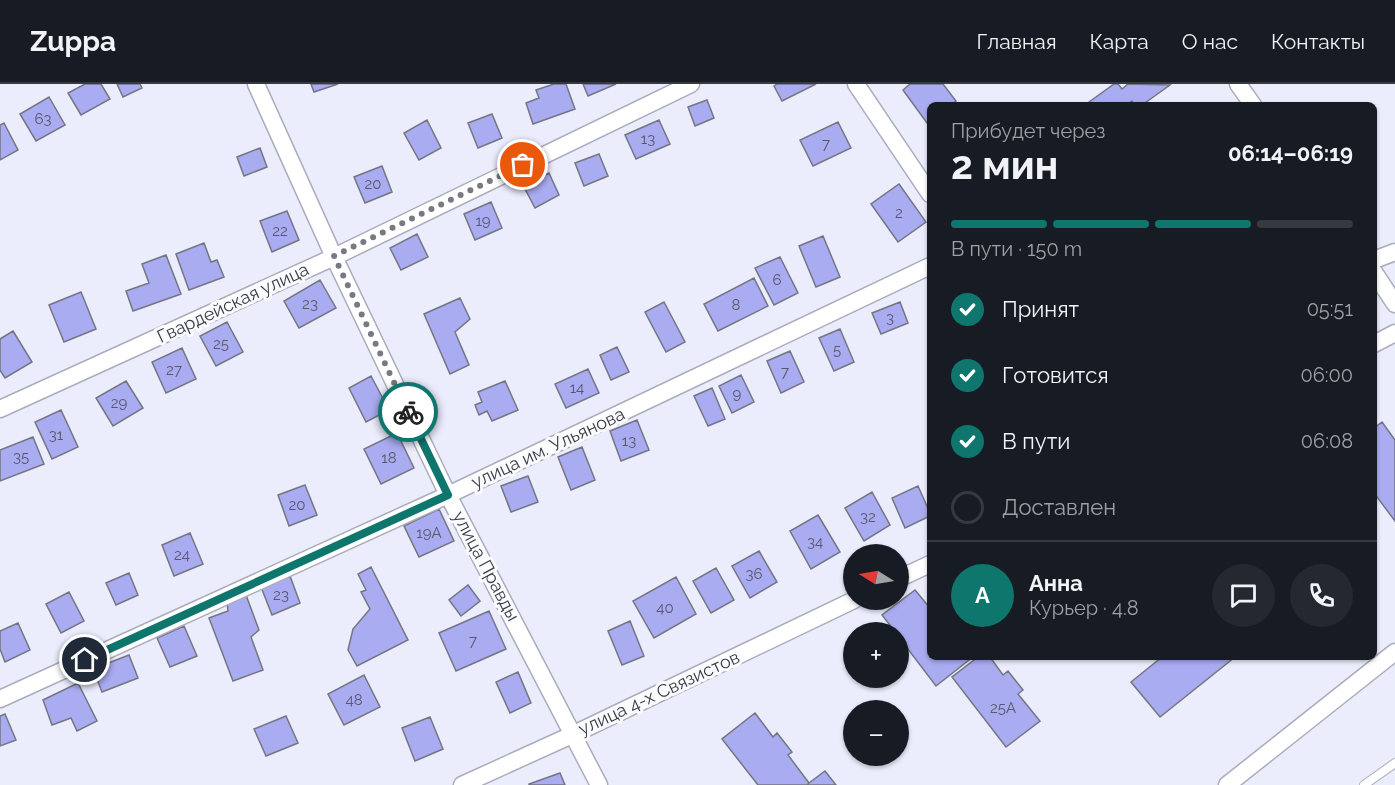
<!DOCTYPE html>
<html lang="ru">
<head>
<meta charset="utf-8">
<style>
	:root { --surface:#171b24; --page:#242831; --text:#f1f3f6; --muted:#9ea1a6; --line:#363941; --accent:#0f766e }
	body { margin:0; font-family:Raleway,sans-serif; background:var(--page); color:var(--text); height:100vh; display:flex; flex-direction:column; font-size:22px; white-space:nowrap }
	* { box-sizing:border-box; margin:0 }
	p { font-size:20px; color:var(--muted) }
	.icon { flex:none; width:33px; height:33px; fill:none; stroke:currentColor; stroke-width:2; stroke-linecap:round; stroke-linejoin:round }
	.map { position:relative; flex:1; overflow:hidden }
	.drawer { position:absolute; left:927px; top:18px; width:450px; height:558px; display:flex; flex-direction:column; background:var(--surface); border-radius:9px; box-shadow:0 2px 4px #0004 }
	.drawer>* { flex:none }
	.needle { width:39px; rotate:281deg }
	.buttons { position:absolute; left:843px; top:460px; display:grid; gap:12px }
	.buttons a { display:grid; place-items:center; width:66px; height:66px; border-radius:50%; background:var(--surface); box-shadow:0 2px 4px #0004; font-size:30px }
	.pin { position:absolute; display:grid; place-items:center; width:51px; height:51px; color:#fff; margin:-26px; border:3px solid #fff; border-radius:50%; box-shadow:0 2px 6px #0007 }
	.courier { position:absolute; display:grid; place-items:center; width:60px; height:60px; margin:-30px; border:4px solid #0f766e; border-radius:50%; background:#fff; color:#222; box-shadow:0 2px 8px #0007 }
	.overview em { font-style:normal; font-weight:700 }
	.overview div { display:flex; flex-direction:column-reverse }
	.overview { display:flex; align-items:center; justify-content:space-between; height:102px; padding:0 24px }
	h1 { font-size:39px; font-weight:700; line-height:45px }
	.bar { display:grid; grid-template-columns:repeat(4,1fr); gap:9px 6px; align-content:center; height:72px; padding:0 24px }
	.bar i { height:8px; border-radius:4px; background:var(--line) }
	.bar .selected { background:var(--accent) }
	.bar p { grid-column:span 4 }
	.line { display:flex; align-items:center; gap:15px; padding:0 24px; border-top:2px solid var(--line) }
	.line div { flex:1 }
	.round { display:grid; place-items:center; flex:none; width:63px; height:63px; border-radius:32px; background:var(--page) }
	ol { padding:0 24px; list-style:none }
	li { display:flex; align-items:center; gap:18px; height:66px }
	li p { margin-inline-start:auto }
	li .icon { padding:6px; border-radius:50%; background:var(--accent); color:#fff; stroke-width:4 }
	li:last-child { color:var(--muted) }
	li i { width:33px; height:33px; border:3px solid var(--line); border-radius:50% }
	header { display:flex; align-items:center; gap:36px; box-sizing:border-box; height:84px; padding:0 30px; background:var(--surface); border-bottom:2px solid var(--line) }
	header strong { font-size:28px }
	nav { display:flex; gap:33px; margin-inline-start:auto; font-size:21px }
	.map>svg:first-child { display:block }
	.building { fill:#aaacf1; stroke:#747582; stroke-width:1.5 }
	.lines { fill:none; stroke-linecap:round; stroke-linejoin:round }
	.lane-casing { stroke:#abacba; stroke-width:10 }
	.street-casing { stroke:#abacba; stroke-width:19 }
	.lane { stroke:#fff; stroke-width:8 }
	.street { stroke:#fff; stroke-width:16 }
	.done { stroke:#797982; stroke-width:6; stroke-dasharray:0 10.8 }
	.route { stroke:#0f766e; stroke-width:8 }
	.labels { text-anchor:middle; stroke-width:6; stroke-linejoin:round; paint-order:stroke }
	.number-label { font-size:15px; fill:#57576d }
	.street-label { font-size:18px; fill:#3b3b41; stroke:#fafbfe }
</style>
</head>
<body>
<header>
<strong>Zuppa</strong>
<nav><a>Главная</a><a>Карта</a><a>О нас</a><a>Контакты</a></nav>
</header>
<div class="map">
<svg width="1395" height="701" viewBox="0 0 1395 701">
	<rect width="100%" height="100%" fill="#ebecfc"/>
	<path class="building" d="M85,0H101L110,15L81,31L68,9Z
		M117,0H140L142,4L123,13Z
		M311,0H338L314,8Z
		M554,0H566L575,25L533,40L526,19L539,14L536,6Z
		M583,0H616L588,12Z
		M777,0H816L782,17L774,2Z
		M910,0H943L956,17L951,21H930V37L927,39L903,6Z
		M1114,0H1118L1122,5L1128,0L1170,1L1142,21H1135L1132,17L1126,21H1085Z
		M49,13L65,41L36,57L20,30Z
		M707,16L714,34L695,42L688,23Z
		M492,30L502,54L478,64L468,39Z
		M427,36L441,64L419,76L404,49Z
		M659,36L670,60L636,75L625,51Z
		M838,38L851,64L813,82L800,56Z
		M4,39L18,66L0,76V41Z
		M260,64L267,83L244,92L237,73Z
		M599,70L608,92L584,102L575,79Z
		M382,82L392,108L365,119L354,93Z
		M549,89L559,111L535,124L523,101Z
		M899,100L926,138L898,158L871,120Z
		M491,118L502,144L475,156L464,130Z
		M287,127L299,156L272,168L260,137Z
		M417,150L428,173L401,186L390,164Z
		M823,152L840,193L816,203L799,162Z
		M204,159L211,178L217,176L224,193L189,206L176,170Z
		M166,171L181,210L133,227L126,207L149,199L142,180Z
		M780,173L798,209L774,221L755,184Z
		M754,194L768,222L718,247L704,220Z
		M320,196L336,224L299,244L284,217Z
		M81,208L96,245L64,258L49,221Z
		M460,214L470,235L455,248L469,281L450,290L424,230Z
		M664,218L685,258L666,268L645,228Z
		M900,218L908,239L881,250L872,229Z
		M227,238L243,268L216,282L200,252Z
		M840,245L854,278L834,287L819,254Z
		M13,247L32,278L5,294L0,286V255Z
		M617,263L629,288L611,296L600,271Z
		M182,264L196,295L166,309L152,278Z
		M790,267L804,298L781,309L767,277Z
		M588,285L599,309L566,324L555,300Z
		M741,291L754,318L732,329L719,302Z
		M371,292L389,326L366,338L349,304Z
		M126,297L143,324L113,342L96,314Z
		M505,297L518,326L492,337L487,327L479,331L475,321L482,318L478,308Z
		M712,304L725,335L708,342L694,312Z
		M61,326L78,363L52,375L35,338Z
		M637,336L649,366L621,377L610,347Z
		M1382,338L1395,356V437L1374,409V344Z
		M397,349L414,384L381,400L364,365Z
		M33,353L44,380L0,397V366Z
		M582,363L595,396L571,406L558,373Z
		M528,392L538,418L511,428L501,402Z
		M305,401L317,431L289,442L278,411Z
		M918,402L930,429V432L905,444L892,414Z
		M872,408L890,441L864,457L845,424Z
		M439,425L454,457L419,473L404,442Z
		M818,431L840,468L811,485L790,447Z
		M190,449L203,480L174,492L162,461Z
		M759,467L777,498L750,514L732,482Z
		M371,483L408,556L357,582L348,566L353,545L370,525L361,508L366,506L358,490Z
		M716,484L734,516L711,529L693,497Z
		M129,489L138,511L116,521L106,499Z
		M290,492L300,519L272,531L261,503Z
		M676,493L696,530L654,554L633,517Z
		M468,501L480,517L461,532L449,516Z
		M915,506L930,524V573H967L969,576L936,602L898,552V549H896L882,531Z
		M69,508L84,537L61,549L46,520Z
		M246,511L259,546L251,553L263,586L233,597L209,534L228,527L227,518Z
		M489,527L506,565L456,587L439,549Z
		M630,537L644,572L622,581L608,547Z
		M18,539L30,566L5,578L0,565V547Z
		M184,542L197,572L170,583L157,554Z
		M129,571L138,594L102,608L93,585Z
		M978,573H990L1003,591L1008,587L1023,606L1018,610L1040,637L1006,663L952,593Z
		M1162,573H1235L1160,633L1131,598Z
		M518,588L531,619L510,629L496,598Z
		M364,591L380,623L344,641L328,610Z
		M78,599L97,637L77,647L71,634L52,641L43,616Z
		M755,629L773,653L777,649L792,668L788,671L809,699L807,701H758L722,655Z
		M5,630L16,656L0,662V632Z
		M286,632L298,659L266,672L254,645Z
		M430,633L443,665L415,677L402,644Z
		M825,687L836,701H807L809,699Z
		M560,689L565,701H529V700Z"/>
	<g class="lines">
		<defs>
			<path id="lane" d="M1364,701L1395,679"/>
			<path id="street" d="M256,0L334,173L448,411L599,701
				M856,0L930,110
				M1238,0L1253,21
				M1374,176L1395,168
				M1374,188L1395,220
				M1374,260L1395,249
				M0,325L334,173L691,0
				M898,495L930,480
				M0,615L448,411L930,182
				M462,701L574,650L854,516
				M1227,701L1395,568"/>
		</defs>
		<use href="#lane" class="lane-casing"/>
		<use href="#street" class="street-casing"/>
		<use href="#lane" class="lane"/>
		<use href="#street" class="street"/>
	</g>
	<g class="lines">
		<path class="done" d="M408,328L334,172L523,81"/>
		<path class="route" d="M85,576L448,411L408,328"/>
	</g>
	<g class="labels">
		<g class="number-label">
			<text x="43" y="40">63</text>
			<text x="648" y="60">13</text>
			<text x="826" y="65">7</text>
			<text x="373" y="105">20</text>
			<text x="899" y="134">2</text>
			<text x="483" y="142">19</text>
			<text x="280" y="152">22</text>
			<text x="777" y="201">6</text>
			<text x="310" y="225">23</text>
			<text x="736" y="226">8</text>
			<text x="890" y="239">3</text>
			<text x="221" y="265">25</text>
			<text x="837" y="271">5</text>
			<text x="174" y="291">27</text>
			<text x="785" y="293">7</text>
			<text x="577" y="309">14</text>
			<text x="737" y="315">9</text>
			<text x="119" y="324">29</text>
			<text x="56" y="356">31</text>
			<text x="629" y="362">13</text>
			<text x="21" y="378">35</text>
			<text x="389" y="379">18</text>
			<text x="297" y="426">20</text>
			<text x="868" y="438">32</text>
			<text x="429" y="454">19А</text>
			<text x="815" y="463">34</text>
			<text x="182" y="476">24</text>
			<text x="754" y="495">36</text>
			<text x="281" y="516">23</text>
			<text x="665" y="529">40</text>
			<text x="473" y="562">7</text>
			<text x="354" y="621">48</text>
			<text x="1003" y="629">25А</text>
		</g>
		<g class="street-label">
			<text transform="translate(233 219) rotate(-25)" y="6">Гвардейская улица</text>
			<text transform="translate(548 364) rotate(-25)" y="6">улица им. Ульянова</text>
			<text transform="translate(486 482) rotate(62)" y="6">улица Правды</text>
			<text transform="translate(659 609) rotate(-25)" y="6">улица 4-х Связистов</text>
		</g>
	</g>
</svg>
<div class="buttons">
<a><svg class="needle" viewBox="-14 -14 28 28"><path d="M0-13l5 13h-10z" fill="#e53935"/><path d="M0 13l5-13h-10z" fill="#9ea1a6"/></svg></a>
<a>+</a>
<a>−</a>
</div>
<div class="pin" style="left:523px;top:81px;background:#ea580c"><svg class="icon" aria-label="bag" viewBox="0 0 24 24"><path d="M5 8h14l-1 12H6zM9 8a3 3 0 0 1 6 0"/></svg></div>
<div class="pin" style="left:85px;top:576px;background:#1f2937"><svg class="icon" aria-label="home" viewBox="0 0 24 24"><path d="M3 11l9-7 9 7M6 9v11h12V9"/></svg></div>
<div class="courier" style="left:408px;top:328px"><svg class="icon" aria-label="bike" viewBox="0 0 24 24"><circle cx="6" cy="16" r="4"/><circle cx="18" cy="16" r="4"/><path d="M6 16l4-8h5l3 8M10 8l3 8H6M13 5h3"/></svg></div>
<section class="drawer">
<div class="overview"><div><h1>2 мин</h1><p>Прибудет через</p></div><em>06:14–06:19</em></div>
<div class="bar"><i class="selected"></i><i class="selected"></i><i class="selected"></i><i></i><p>В пути · 150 m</p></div>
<ol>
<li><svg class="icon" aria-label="check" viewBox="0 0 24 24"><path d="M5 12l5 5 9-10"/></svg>Принят<p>05:51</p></li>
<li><svg class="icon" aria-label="check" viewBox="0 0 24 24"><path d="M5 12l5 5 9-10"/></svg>Готовится<p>06:00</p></li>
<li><svg class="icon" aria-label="check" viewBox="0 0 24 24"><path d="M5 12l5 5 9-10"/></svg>В пути<p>06:08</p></li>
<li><i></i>Доставлен</li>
</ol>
<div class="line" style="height:108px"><b class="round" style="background:var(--accent);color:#fff">А</b><div><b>Анна</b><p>Курьер · 4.8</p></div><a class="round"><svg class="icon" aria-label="chat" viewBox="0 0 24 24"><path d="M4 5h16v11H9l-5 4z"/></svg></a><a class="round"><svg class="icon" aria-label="phone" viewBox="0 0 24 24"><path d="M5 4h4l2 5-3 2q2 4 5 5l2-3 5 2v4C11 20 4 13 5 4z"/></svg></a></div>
</section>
</div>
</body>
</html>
